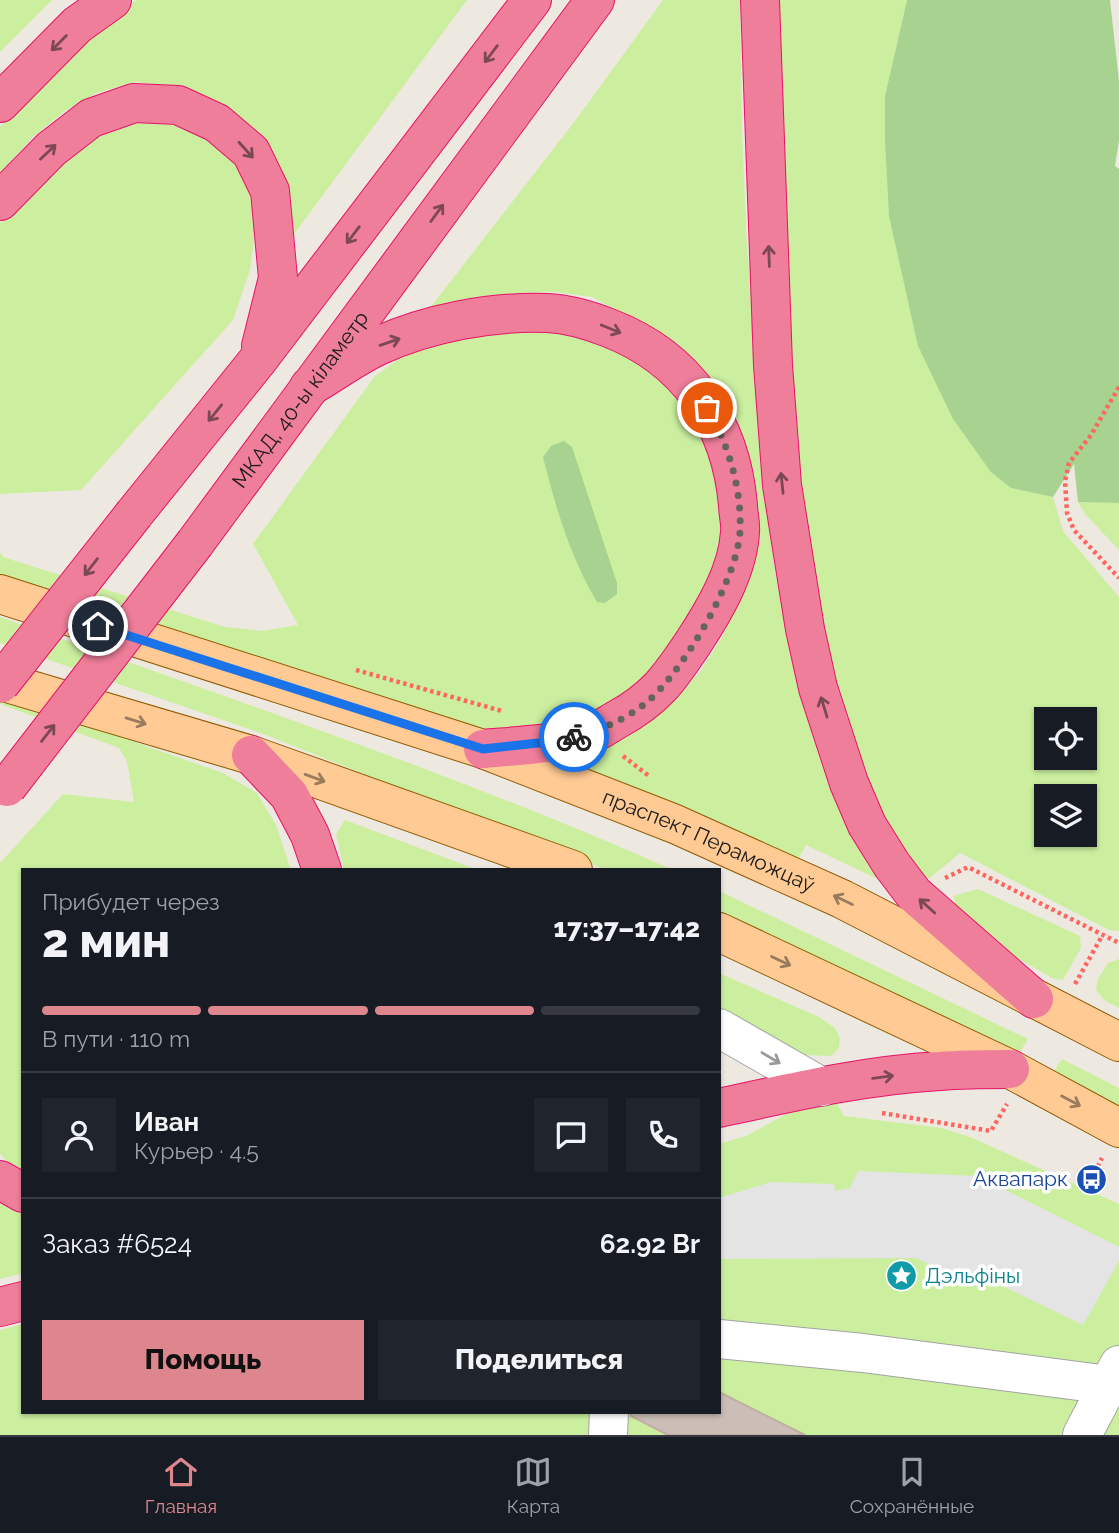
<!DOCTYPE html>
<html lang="ru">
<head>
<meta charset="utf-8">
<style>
	:root { --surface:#171b24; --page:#20242c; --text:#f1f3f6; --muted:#9ea1a6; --line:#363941; --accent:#de868d }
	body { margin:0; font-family:Raleway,sans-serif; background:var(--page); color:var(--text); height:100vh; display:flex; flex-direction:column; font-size:26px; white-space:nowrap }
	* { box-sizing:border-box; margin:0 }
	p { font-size:23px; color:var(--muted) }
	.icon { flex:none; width:38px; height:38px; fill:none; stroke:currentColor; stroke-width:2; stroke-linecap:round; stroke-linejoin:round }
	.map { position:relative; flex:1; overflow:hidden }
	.panel { position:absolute; left:21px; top:868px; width:700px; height:546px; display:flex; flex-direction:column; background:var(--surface); border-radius:0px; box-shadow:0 2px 5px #0004 }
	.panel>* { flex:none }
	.buttons { position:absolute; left:1034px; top:707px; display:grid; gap:14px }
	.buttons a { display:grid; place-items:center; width:63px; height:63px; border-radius:0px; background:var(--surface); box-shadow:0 2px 5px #0004; font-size:35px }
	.pin { position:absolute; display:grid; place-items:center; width:60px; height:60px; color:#fff; margin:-30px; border:4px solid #fff; border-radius:50%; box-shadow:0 2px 7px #0007 }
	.courier { position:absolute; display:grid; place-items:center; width:70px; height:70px; margin:-35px; border:5px solid #1a73e8; border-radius:50%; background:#fff; color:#222; box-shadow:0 2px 9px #0007 }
	.summary em { font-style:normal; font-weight:800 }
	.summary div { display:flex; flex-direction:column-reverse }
	.summary { display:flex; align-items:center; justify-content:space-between; height:119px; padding:0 21px }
	h1 { font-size:46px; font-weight:800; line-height:52px }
	.bar { display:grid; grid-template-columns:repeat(4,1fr); gap:10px 7px; align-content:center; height:84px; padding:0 21px }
	.bar i { height:9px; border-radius:5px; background:var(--line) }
	.bar .current { background:var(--accent) }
	.bar p { grid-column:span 4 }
	.line { display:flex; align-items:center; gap:18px; padding:0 21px; border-top:2px solid var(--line) }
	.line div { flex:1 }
	.round { display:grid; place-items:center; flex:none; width:74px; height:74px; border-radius:0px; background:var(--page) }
	.button { display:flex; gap:14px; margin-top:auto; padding:14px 21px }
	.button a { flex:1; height:80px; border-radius:0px; background:var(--accent); color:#111; font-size:28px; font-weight:800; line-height:80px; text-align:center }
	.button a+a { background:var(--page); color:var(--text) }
	.tab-bar { display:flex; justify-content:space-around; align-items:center; height:98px; border-top:2px solid var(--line); background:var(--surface); font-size:19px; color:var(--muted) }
	.tab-bar a { display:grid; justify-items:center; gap:4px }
	.tab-bar .current { color:var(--accent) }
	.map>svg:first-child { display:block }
	.grass { fill:#cbef9f; fill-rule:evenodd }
	.forest { fill:#a8d290 }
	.parking { fill:#e4e4e4 }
	.building { fill:#cabeb6; stroke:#c1ada1; stroke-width:2 }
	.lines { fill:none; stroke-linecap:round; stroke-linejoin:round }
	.minor-casing { stroke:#a3a3a3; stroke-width:40 }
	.major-casing { stroke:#935900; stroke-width:40 }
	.highway-casing { stroke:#e71269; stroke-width:40 }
	.path { stroke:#ff6660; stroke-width:4.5; stroke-dasharray:3.5 3.5; stroke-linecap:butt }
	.minor { stroke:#fff; stroke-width:38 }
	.major { stroke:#ffca94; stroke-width:38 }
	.highway { stroke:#ef7e9a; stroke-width:38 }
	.highway-bridge-casing { stroke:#e71269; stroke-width:40; stroke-linecap:butt }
	.highway-bridge { stroke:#ef7e9a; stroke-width:38 }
	.oneway { stroke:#7b4855 }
	.oneway2 { stroke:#997c5e }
	.oneway3 { stroke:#999 }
	.done { stroke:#666461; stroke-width:7; stroke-dasharray:0 12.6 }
	.route { stroke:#1a73e8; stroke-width:9 }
	.labels { text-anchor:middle; stroke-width:7; stroke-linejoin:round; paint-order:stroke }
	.street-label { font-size:21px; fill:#1c1c1c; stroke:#fff }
	.transit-label { font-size:21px; fill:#164399; stroke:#fff; text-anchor:end }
	.culture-label { font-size:21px; fill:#0d838f; stroke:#fff; text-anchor:start }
</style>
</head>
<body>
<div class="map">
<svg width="1119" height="1435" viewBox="0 0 1119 1435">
	<rect width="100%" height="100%" fill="#eee9e0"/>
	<path class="grass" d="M0,0H52L0,52Z
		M136,0H467L289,241L284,185L173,87L136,82L97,93L65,111L33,137L0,173V127L72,49Z
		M663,0H740L742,131L747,246L774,565L787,627L886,883L806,845L797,862L579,769L587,754L661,711L700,672L722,637L738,604L725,405L708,376L672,340L592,297L554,292L519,293L468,303L423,317L578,117Z
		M769,0H907L885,96L889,216L1011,488L1053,497L1063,531L1119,597V931L1109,930L960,853L926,881L908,858L858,771L804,559ZM1046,719H1085V758H1046ZM1046,796H1085V835H1046Z
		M156,115L197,130L230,153L250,188L256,225L250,270L233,320L81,490L0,494V223L68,146Z
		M544,323L621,345L695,412L725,500L720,567L649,681L591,719L509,734L451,724L0,578V552L3,557L225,627L262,631L298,625L253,544L375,376L410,351L436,341Z
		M1078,502L1119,503V550L1085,514Z
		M0,617C226,697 454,773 673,870H607L263,734L0,643Z
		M0,695L223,773L257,793L276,825L291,870H23V1169L8,1162L0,1154V863L63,794L134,802L127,762L119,748L0,704Z
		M345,820L478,870H344L336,834Z
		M978,889L1080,936L1081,948L1063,980L1054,979L971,932L959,920L953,896Z
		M719,891L1028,1039L1019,1054L719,918Z
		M1119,959V1008L1104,1000L1096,990L1098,979L1108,963Z
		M719,973L819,1017L835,1028L840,1038L839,1048L831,1056L803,1055L719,1017Z
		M1062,1059L1119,1088V1106L1054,1071Z
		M833,1097L844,1116L942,1128L970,1137L1119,1204V1435H0V1330L23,1324V1412H719V1144L746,1136L801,1106Z
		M0,1201L23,1211V1273L0,1279Z"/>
	<path class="forest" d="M907,0H1110L1119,81V140L1115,166L1119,169V503L1078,502L1074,464L1053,497L1011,488L991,472L953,419L918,346L889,216L885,140V96Z
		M564,441L572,447L617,583V594L605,603L597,602C570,557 556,508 543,457L551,446Z"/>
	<path class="parking" d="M858,1171L978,1176L1119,1247V1261L1083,1325L982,1276L975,1286L916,1258L719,1259V1198L771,1182L834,1184L835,1191L850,1188Z"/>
	<path class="building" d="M719,1392L805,1435H668L631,1416V1412H719Z"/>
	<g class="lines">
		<defs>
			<path id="minor" d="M719,1028L822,1087
				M719,1339L863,1353L1109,1385
				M608,1435L609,1412
				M1082,1435L1119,1365"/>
			<g id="major">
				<path id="s1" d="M0,594L483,749L675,824L842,899L1119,1042"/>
				<path d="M0,681L251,755L573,870"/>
				<path d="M719,932L1010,1069L1119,1128"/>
			</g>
			<g id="highway">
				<path d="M760,0L773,365L782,485L805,629L818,688L849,783L867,825L892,865L914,894L1034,999"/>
				<path d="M0,103L77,25L112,0"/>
				<path d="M0,201L51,149L91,118L134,103L178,105L217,123L251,152L270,191L278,278L261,346"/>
				<path d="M309,387C332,374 354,357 378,346C428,323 492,311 547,313C568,314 589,320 609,328C687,358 731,423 738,505C738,514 741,523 740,532C738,571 714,611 693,643C669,679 655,699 616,720C609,724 601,730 593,733C562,744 516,746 483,749"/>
				<path d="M134,514L258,360L532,0"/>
				<path id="s2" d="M195,543L595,0"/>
				<path d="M251,755L289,795L310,835L322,870"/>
				<path d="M719,1108C792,1092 866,1075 940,1071C964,1069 987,1069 1010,1069"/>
				<path d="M0,1180L23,1193"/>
				<path d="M0,1307L23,1301"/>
			</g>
		</defs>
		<use href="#minor" class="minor-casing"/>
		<use href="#major" class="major-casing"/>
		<use href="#highway" class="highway-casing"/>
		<path class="path" d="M1119,387L1091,435L1069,463L1065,481L1067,513L1074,530L1119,578
			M356,670L502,711
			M623,756L649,776
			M945,878L968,867L1119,943
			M1075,984L1102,936
			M882,1113L991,1131L1007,1104
			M1091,1179L1102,1158"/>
		<use href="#minor" class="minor"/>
		<use href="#major" class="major"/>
		<use href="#highway" class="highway"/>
		<defs>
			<path id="highway-bridge" d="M0,684L134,514
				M7,787L195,543"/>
		</defs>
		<use href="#highway-bridge" class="highway-bridge-casing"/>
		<use href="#highway-bridge" class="highway-bridge"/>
	</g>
	<defs><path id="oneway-shaft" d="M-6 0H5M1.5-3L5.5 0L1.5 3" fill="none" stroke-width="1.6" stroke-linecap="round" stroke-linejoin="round" transform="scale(1.75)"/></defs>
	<g class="oneway">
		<use href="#oneway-shaft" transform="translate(59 43) rotate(135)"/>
		<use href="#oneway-shaft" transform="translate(491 54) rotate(127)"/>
		<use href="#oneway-shaft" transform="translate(246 150) rotate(48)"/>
		<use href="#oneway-shaft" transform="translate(48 152) rotate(-43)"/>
		<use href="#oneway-shaft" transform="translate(437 213) rotate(-54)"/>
		<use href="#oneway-shaft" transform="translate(353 235) rotate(127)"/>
		<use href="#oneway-shaft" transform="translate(769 256) rotate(-92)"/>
		<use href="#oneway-shaft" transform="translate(611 329) rotate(22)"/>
		<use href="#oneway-shaft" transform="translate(390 342) rotate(-19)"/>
		<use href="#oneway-shaft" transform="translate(215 413) rotate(129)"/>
		<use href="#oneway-shaft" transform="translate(782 483) rotate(-96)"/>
		<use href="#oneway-shaft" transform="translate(91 567) rotate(128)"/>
		<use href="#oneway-shaft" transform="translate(824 707) rotate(-107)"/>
		<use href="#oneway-shaft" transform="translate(48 733) rotate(-52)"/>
		<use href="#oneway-shaft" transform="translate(927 906) rotate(-138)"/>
		<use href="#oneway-shaft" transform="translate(883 1077) rotate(-7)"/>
	</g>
	<g class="oneway2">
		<use href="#oneway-shaft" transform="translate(136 721) rotate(17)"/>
		<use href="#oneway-shaft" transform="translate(315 778) rotate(20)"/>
		<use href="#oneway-shaft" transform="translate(843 900) rotate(-154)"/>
		<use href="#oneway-shaft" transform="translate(781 961) rotate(25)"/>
		<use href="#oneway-shaft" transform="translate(1071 1101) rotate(28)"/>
	</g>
	<use class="oneway3" href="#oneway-shaft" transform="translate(771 1058) rotate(31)"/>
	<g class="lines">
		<path class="done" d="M574,737C597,732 623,720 642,706C680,678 738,579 740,531C742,489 728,443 707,408"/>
		<path class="route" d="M98,626L483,749L547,742L574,737"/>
	</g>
	<defs>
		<symbol id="bus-disc" viewBox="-11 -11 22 22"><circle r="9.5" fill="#1a4fb4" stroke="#fff"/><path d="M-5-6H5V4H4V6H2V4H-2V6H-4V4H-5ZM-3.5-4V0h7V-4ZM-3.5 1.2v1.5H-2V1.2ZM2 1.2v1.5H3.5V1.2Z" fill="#fff"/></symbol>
		<symbol id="sight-disc" viewBox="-11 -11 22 22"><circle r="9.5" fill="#0f9aa8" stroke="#fff"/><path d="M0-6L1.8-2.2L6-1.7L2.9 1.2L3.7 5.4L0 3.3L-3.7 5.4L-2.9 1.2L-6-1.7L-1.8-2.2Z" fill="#fff"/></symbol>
	</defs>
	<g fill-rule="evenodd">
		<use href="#bus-disc" x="1074" y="1162" width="35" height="35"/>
		<use href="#sight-disc" x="884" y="1258" width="35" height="35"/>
	</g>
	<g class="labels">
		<g class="street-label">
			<text dy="7" stroke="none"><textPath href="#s2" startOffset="178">МКАД, 40-ы кіламетр</textPath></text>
			<text dy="7" stroke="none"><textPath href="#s1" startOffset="751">праспект Пераможцаў</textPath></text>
		</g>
		<g class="transit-label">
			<text x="1068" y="1186">Аквапарк</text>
		</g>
		<g class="culture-label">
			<text x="925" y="1283">Дэльфіны</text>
		</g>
	</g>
</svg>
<div class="buttons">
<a><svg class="icon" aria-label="locate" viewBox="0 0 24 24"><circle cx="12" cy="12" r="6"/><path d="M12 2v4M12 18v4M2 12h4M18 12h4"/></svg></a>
<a><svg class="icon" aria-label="layers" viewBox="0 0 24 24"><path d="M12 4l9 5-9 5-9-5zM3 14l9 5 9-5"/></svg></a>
</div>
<div class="pin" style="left:707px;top:408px;background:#ea580c"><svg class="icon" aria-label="bag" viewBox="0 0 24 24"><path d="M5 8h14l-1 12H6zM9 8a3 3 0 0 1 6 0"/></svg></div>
<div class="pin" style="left:98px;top:626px;background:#1f2937"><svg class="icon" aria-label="home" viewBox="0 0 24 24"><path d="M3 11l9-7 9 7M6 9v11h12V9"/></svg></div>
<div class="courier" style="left:574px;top:737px"><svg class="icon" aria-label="bike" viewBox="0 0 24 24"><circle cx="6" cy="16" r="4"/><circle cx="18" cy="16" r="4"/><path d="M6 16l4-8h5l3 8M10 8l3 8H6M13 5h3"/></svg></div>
<section class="panel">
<div class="summary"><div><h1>2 мин</h1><p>Прибудет через</p></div><em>17:37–17:42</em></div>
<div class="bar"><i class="current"></i><i class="current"></i><i class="current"></i><i></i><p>В пути · 110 m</p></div>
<div class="line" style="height:126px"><a class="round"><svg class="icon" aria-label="person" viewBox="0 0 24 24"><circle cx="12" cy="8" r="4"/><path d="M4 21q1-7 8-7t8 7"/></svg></a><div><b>Иван</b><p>Курьер · 4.5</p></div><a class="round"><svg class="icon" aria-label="chat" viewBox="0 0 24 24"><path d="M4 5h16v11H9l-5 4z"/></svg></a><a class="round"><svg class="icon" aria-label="phone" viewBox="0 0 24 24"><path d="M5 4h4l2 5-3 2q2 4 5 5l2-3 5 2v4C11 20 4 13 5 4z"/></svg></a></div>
<div class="line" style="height:91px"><div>Заказ #6524</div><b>62.92 Br</b></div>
<div class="button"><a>Помощь</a><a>Поделиться</a></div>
</section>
</div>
<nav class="tab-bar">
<a class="current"><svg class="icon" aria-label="home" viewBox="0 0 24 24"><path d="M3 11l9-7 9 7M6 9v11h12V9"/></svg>Главная</a>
<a><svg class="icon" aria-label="map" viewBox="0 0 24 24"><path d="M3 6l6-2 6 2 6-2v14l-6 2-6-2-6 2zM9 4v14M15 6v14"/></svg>Карта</a>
<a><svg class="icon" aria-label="saved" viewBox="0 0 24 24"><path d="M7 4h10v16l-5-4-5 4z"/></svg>Сохранённые</a>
</nav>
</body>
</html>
